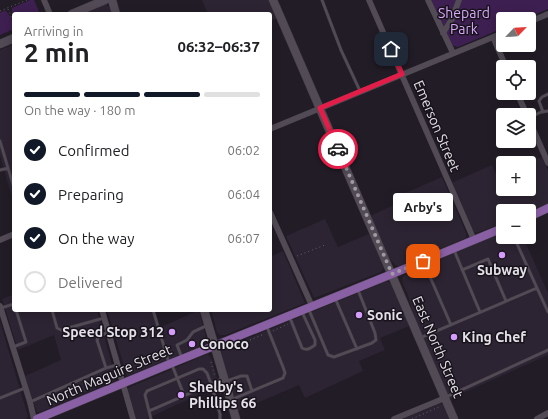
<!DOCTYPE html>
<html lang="en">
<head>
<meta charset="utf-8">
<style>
	:root { --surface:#fff; --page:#f6f6f6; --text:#202124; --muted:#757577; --line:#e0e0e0; --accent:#111827 }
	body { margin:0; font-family:Ubuntu,sans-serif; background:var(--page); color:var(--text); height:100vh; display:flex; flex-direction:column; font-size:15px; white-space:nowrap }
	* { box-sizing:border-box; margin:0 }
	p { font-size:13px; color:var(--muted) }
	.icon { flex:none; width:22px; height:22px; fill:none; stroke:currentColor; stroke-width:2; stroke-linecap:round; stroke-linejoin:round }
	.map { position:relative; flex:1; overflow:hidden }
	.sheet { position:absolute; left:12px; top:12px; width:260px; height:300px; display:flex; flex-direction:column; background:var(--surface); border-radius:4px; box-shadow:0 2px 10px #0003 }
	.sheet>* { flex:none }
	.needle { width:26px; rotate:65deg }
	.controls { position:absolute; left:496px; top:12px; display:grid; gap:8px }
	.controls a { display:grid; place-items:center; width:40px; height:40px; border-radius:4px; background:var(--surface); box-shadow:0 2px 10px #0003; font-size:20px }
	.pin { position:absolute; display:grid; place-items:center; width:34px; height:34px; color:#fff; margin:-17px; border-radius:8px; box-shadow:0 2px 6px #0006 }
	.courier { position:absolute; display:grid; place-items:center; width:40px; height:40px; margin:-20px; border:3px solid #e11d48; border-radius:50%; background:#fff; color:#222; box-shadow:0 1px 5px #0007 }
	.bubble { position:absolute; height:28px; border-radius:4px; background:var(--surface); box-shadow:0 2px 10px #0003; font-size:13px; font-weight:600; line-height:28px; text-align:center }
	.head em { font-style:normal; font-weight:600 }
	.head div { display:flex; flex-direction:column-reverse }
	.head { display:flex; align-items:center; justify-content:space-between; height:68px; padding:0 12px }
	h1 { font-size:26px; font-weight:600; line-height:30px }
	.bar { display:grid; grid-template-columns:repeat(4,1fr); gap:6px 4px; align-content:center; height:48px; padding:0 12px }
	.bar i { height:5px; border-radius:3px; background:var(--line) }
	.bar .active { background:var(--accent) }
	.bar p { grid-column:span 4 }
	ol { padding:0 12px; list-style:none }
	li { display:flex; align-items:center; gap:12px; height:44px }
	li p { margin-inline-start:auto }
	li .icon { padding:4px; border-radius:50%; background:var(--accent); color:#fff; stroke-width:4 }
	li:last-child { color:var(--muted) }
	li i { width:22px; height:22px; border:2px solid var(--line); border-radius:50% }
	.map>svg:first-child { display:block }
	.built { fill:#2c2432 }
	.green { fill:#3e1f51 }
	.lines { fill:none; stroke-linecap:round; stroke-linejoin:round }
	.lane-casing { stroke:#3b373f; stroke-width:3.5 }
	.street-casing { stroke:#3b373f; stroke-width:6 }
	.secondary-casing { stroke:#3b373f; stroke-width:9 }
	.primary-casing { stroke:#3b373f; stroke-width:9 }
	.path { stroke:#635e67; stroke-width:1; stroke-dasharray:1 3; stroke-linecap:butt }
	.lane { stroke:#524b56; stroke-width:2.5 }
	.street { stroke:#524b56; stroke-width:5.5 }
	.secondary { stroke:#524b56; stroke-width:8 }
	.primary { stroke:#8a60a5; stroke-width:8 }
	.done { stroke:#a09ba3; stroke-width:4; stroke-dasharray:0 7.2 }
	.route { stroke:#e11d48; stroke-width:5 }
	.poi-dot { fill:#d49cfb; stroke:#18131c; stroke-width:1.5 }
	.labels { text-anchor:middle; stroke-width:3; stroke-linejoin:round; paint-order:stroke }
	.park-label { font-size:14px; fill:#d9a8fa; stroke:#18131c }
	.street-label { font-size:14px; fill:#e4e0e7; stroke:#18131c }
	.poi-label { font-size:14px; font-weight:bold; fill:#e4e0e7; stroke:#18131c; text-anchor:start }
</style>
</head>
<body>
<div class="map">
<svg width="548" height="419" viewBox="0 0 548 419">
	<rect width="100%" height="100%" fill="#221c26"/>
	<path class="built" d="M202,0H269L277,18L270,22V14H208Z
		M106,4L109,7L111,14H85Z
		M14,44V193L11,194L0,156V50Z
		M542,157L548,171V205L529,212V211H503V223L479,232L475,233L473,231L451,183L492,165L497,176L503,174V189H529L528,163Z
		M442,177L466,233V238L399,266L395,265L390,259L370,216L407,199L405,193Z
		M325,219L338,247L371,233L384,268L381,272L314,298L286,236Z
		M503,232V237H523L548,293V355L450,399L415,320L408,295L403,284L402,278L406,274Z
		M283,251L305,303L225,335H220L217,332L211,310H270V257Z
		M385,282H389L391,284L409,326L380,338L385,350L359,361L363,371L305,398L299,385L238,411L221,354L222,349Z
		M14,294V310H97L116,380L40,412H37L25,376L61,360L54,335L18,350L2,299Z
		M107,310H153L159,328L199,310L207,341L203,345L127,376Z
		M0,322L28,416L26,419H0Z
		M208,354L212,360L219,385L146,419H135L127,391L128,388Z
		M439,404H442L444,406L449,419H402Z"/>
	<path class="green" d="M30,0H34L40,14L35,12L32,14H14V19L12,14V8Z
		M431,0H548V9L524,19H503V28L458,47L451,45Z
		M5,10C10,15 14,22 14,29L0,35V13Z"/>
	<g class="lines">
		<defs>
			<path id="lane" d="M322,0L341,50L360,91
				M543,112L539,101L542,97L548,94
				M529,118L541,112L548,111
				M0,141L14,188
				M0,170L8,168
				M454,250L480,312
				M424,263L451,325
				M462,270L488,259L506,301
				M537,288L548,312
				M335,298L357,349
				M1,308L14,304
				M52,310L57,328L61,330L104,318
				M153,310L169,363
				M309,310L328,355L334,357L372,343L376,340L375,333L358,290
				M290,318L302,348C307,351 311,348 315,345V340L302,312
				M420,338L537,288L514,237
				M13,347L26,342L16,310
				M182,358L177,345L187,340L193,332L208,325
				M172,365L184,395
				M106,368L97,340L100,335L108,333
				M227,381L241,376H247L252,391
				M446,397L548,350
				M0,398L25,388
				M233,399L283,378L285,373L283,367L267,327
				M30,402L106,368L117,365
				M149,411L211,384L207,373L203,369H199L147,391L145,395L151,419
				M220,419V414L211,384L223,378"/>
			<path id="street" d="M44,0L50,14
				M369,0L474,240
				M428,0L453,53
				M529,22L548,14
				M443,33L452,19L459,0
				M493,37L506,67
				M517,93L527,115
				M529,120L548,163
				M270,129L503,33
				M270,212L312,306
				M0,240L14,234
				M0,306L30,402L34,419
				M102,310L133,419
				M394,419L445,398
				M537,419L548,413"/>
			<path id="secondary" d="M112,0L116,14
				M273,0L454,419
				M72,14L105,0
				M0,44L14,38
				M204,310L236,419"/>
			<path id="primary" d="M529,217L548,208
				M37,419L172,363L392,274L503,228"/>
		</defs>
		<use href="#lane" class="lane-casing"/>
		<use href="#street" class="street-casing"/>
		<use href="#secondary" class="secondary-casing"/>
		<use href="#primary" class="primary-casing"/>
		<path class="path" d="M8,9L14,23
			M0,11L27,0
			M34,14H36
			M297,256L325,245
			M273,331L288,324
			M250,340L264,334
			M211,362L215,377
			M218,385L223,403
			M412,419L439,407"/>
		<use href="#lane" class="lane"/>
		<use href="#street" class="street"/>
		<use href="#secondary" class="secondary"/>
		<use href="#primary" class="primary"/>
	</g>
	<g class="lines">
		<path class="done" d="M338,149L392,274L423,261"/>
		<path class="route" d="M338,149L320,108L402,74L391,49"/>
	</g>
	<g class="poi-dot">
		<circle cx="502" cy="255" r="4"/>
		<circle cx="359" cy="315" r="4"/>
		<circle cx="172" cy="332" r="4"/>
		<circle cx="454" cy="337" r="4"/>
		<circle cx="192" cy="344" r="4"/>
		<circle cx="181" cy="395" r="4"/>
	</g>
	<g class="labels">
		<g class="park-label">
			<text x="464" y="18">Shepard<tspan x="464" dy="16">Park</tspan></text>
		</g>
		<g class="street-label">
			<text transform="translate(437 126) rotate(67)" y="5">Emerson Street</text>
			<text transform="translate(438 347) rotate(67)" y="5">East North Street</text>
			<text transform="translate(109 375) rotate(-23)" y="5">North Maguire Street</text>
		</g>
		<g class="poi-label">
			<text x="502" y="275" text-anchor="middle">Subway</text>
			<text x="367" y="320">Sonic</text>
			<text x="164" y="337" text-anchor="end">Speed Stop 312</text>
			<text x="462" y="342">King Chef</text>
			<text x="200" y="349">Conoco</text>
			<text x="189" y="392">Shelby's<tspan x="189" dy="16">Phillips 66</tspan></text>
		</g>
	</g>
</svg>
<div class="controls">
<a><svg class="needle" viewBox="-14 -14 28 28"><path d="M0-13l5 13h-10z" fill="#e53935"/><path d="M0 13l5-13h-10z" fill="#757577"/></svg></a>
<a><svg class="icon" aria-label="locate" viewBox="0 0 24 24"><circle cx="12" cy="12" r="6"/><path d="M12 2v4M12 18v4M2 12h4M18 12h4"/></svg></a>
<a><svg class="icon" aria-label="layers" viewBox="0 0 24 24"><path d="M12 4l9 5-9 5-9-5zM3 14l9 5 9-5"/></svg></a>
<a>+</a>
<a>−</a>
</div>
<div class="pin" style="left:423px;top:261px;background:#ea580c"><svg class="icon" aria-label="bag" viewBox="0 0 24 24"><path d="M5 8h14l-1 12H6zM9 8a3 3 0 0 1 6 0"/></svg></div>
<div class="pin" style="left:391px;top:49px;background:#1f2937"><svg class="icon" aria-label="home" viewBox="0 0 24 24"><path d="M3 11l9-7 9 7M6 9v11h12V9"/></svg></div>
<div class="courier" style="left:338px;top:149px"><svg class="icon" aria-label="car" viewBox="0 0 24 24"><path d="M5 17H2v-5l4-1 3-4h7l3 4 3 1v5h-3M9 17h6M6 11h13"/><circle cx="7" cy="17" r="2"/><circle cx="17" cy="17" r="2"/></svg></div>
<div class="bubble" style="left:393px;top:193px;width:60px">Arby's</div>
<section class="sheet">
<div class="head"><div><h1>2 min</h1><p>Arriving in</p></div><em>06:32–06:37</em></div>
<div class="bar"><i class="active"></i><i class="active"></i><i class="active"></i><i></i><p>On the way · 180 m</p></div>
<ol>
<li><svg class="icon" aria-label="check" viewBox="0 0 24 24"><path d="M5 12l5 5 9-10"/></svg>Confirmed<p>06:02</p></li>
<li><svg class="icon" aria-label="check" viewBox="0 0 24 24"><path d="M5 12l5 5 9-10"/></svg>Preparing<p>06:04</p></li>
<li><svg class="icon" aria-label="check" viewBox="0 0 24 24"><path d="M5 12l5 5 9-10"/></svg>On the way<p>06:07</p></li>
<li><i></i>Delivered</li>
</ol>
</section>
</div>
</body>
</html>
